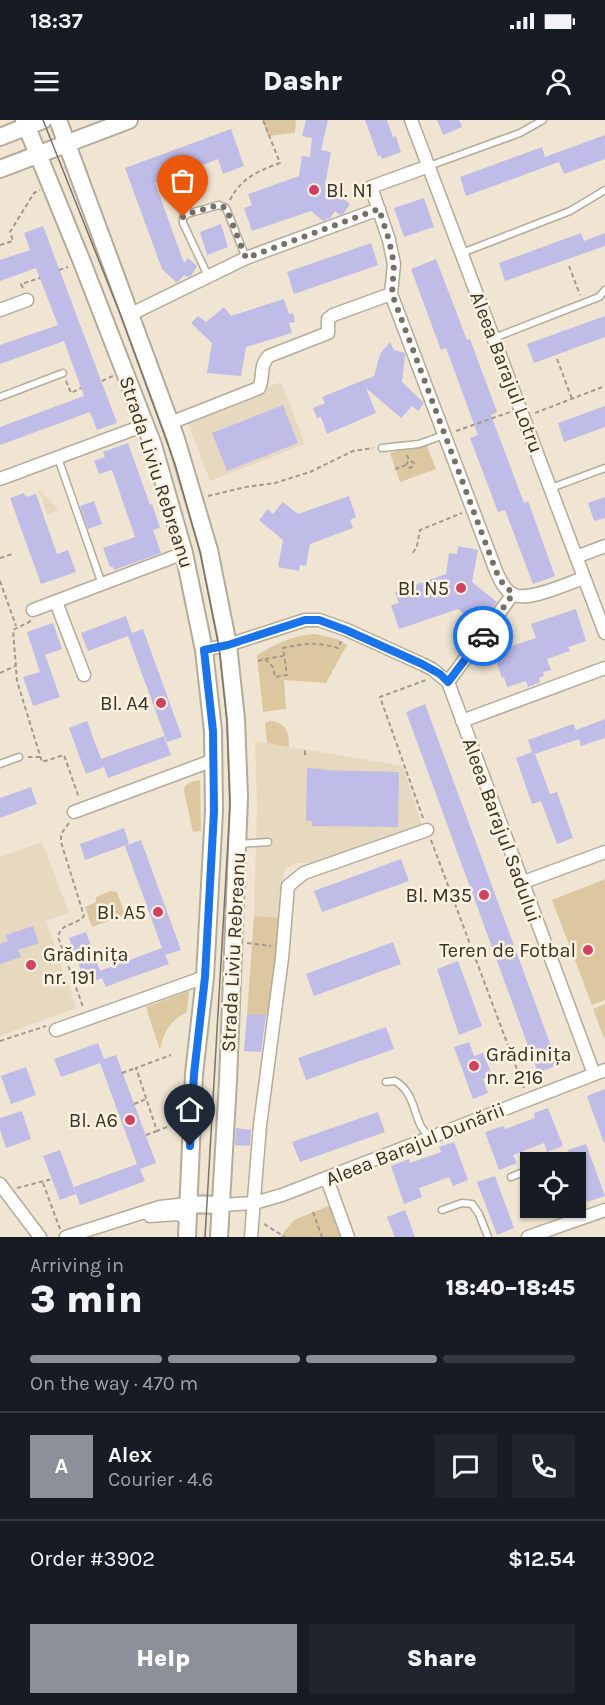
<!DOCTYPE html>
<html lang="en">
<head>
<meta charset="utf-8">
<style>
	:root { --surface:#171b24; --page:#20242c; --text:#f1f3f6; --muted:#9ea1a6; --line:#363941; --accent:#8c9099 }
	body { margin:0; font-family:Karla,sans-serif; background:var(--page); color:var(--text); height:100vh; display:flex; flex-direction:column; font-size:22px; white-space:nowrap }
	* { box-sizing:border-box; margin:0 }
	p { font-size:20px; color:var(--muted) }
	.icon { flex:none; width:33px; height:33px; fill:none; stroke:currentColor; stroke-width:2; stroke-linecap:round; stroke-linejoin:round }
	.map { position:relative; height:1117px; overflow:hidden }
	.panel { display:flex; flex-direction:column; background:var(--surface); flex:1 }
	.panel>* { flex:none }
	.controls { position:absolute; left:520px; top:1032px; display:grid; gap:12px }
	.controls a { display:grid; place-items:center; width:66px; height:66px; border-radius:0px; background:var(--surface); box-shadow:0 2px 4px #0004; font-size:30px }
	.pin { position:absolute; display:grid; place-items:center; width:51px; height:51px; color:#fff; margin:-62px -26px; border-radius:50% 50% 50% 0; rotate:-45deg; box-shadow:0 0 6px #0007 }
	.pin .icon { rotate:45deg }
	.courier { position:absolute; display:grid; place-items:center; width:60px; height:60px; margin:-30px; border:4px solid #1a73e8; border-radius:50%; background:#fff; color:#222; box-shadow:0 2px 8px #0007 }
	.headline em { font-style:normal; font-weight:800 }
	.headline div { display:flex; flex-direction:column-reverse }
	.headline { display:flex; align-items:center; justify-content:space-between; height:102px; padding:0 30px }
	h1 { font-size:39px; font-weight:800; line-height:45px }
	.bar { display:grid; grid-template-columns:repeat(4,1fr); gap:9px 6px; align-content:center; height:72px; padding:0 30px }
	.bar i { height:8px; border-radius:4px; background:var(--line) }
	.bar .selected { background:var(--accent) }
	.bar p { grid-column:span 4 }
	.line { display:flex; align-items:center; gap:15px; padding:0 30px; border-top:2px solid var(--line) }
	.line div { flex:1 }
	.round { display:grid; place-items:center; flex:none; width:63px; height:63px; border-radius:0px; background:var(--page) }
	.action { display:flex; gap:12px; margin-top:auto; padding:12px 30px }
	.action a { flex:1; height:69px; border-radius:0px; background:var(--accent); color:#fff; font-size:24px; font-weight:800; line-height:69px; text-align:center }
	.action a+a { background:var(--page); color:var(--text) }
	.status { display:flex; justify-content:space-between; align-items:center; height:42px; padding:0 30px; background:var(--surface); direction:ltr }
	.status svg { height:16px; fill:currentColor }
	header { display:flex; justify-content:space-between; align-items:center; height:78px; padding:0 30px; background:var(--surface); font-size:27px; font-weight:800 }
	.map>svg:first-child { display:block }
	.built { fill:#e6d9c0 }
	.green { fill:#dcc7a0 }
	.building { fill:#bfbde8 }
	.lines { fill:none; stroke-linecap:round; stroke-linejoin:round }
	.lane-casing { stroke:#b4ab99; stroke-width:9 }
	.street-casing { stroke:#b4ab99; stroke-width:15 }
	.secondary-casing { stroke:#b4ab99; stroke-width:20 }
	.path { stroke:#a29a8c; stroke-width:2; stroke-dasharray:4.5 3; stroke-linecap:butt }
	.lane { stroke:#fff; stroke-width:6 }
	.street { stroke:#fff; stroke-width:12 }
	.secondary { stroke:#fff; stroke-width:16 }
	.tram { stroke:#797368; stroke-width:1.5 }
	.done { stroke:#777165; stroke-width:6; stroke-dasharray:0 10.8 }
	.route { stroke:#1a73e8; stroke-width:8 }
	.poi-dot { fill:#d14162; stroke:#fcf2df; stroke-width:2 }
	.labels { text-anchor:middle; stroke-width:5; stroke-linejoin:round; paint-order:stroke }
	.poi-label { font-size:20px; fill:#36322b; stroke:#fcf2df; text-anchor:end }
	.street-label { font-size:20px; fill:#36322b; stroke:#fcf2df }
</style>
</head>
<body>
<div class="status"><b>18:37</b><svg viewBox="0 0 49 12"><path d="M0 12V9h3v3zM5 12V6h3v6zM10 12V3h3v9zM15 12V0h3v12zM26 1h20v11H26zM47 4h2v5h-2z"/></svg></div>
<header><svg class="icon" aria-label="menu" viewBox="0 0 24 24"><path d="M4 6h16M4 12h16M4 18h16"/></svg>Dashr<svg class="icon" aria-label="person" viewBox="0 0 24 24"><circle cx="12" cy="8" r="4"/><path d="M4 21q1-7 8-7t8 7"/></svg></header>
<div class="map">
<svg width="605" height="1117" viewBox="0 0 605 1117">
	<rect width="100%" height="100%" fill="#efe5d2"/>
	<path class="built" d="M281,262L305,324L210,361L186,298Z
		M38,369L59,390L47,395Z
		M255,621L403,646L422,706L334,738H322L310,743H298L288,747L284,751L282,798L254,796L257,686Z
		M42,722L69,793L46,801L76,888L0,916V737Z"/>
	<path class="green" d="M262,0H296L295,13L268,16Z
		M426,324L436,349L400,362L390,333Z
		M315,514L337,519L347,525L326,563L284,560L286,589L263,592L257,535C276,524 293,515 315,514Z
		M272,601C287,604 289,613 289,627L267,623L265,604L266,602Z
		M200,660L201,711L193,712L184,671L185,666L191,662Z
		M605,759V880L592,885L552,780Z
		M111,771L117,772L125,795L92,807L85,787L96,782V777Z
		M254,796L282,798L272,896L247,894Z
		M189,871L187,892C170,901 164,911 160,930L146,887Z
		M605,884V917L604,918L593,889Z
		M331,1085L343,1117H280L294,1100Z"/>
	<path class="building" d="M306,0H328L321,30L331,32L325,65L350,84L344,93L340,95L335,91L330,98L323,101L311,91L252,111L244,88L252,85L248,74L299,56L302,36L310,37L312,18L302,16Z
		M365,0H387L393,17L396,16L401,32L382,39L380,35L378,36Z
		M437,0H459L462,7L443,15Z
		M231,9L244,46L223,54L218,39L155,63L184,143L188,138L197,146L191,156L187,157L184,155L177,163L162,149L125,48Z
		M605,15V39L564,54L559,42L466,76L460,57L542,27L545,37Z
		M424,78L434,107L404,117L394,88Z
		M221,104L228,127L207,135L200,112Z
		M43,106L117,303L97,310L90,292L0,325V307L84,276L64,221L0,244V225L58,205L36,148L0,161V140L30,130L24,113Z
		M581,113L584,121L605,113V126L505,161L499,143Z
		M371,123L378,145L294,174L287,152Z
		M436,139L467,220L470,219L497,292L491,295L524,383L528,381L555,456L533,464L505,390L498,392L470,318L478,315L446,228L441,230L411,149Z
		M284,179L289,194L293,193L295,202L289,203L292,213L246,227L241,256L207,253L212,223L191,203L198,196L206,202L224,187L231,196Z
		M605,196V217L534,243L527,224Z
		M390,222L394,230L405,233V235L402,262L424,283L418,291L412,286L401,298L366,268L376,293L327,314L321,297L317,298L313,288L325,283L322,277L374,256L380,234Z
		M283,285L298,323L227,351L212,313Z
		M605,286V307L564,322L558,303Z
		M128,323L150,385L152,384L160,408L153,410L161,433L114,450L113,447H110L103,428L135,417L112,350L99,354L94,341L105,337L103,332Z
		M24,373L26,377L36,374L57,434L68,430L76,452L41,464L10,378Z
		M349,376L356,397L350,400L353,408L310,424L306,446L300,445L299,451L278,447L283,420L259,400L268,389L273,394L283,382L298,394Z
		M605,377V398L594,401L588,383Z
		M94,381L102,404L88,409L80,386Z
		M458,426L478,430L472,462L497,482L488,493L482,489L473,501L458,489L399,509L391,485L399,483L395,472L446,454L449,433L457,434Z
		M576,489L586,521L568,527L570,531L547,539L551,550L543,552L544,556L539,558L540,562L528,567L526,561L507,567L504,557L502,558L493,532L536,518L531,504Z
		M126,496L132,513L143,509L182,617L167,622L128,516L88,531L81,513Z
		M53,503L62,529L45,535L60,577L33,586L23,557L40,552L27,512Z
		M425,584L558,945L538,953L406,592Z
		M605,599V618L581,626L579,619L535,634L550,674L557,672L573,718L557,724L541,681L532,684L516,638L532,632L528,620L573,604L576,610Z
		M87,601L101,639L164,616L171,635L108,658L104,647L86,654L69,608Z
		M307,648L324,649V650L399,652L398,707L312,706V701H306Z
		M31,667L37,684L0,698V678Z
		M124,708L129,724L85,740L80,724Z
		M141,720L181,830L165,835L169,844L121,861L106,867L102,858L86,864L69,818L86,812L100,851L162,828L125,726Z
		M401,739L409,761L322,792L314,771Z
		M33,806L39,823L18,830L21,837L0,844V824L8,821L6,815Z
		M393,822L401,844L314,876L306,854Z
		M458,841L482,906L459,915L437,849Z
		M247,894L266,895L261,932L244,931Z
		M386,907L394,929L306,960L298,938Z
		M469,922L474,936L483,933L492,955L483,959L488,973L473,979L454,927Z
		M98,923L104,939L116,935L156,1043L140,1049L145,1061L80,1085L74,1067L137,1044L100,943L61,957L54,939Z
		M26,947L36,975L11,984L1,956Z
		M605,969V1022L604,1023L587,976Z
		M548,988L563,1026L547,1032L544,1023L513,1035L517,1043L499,1050L485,1012L503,1006L505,1009L535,998L534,993Z
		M22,991L31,1019L6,1028L0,1010V998Z
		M378,992L385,1012L300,1042L292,1022Z
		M236,1008L251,1010L250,1026L235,1025Z
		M454,1022L468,1060L453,1066L449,1057L419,1068L422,1077L404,1084L391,1046L409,1039L410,1043L441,1032L439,1027Z
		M586,1024L605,1076L587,1082L576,1052V1042H572L568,1030Z
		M60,1030L76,1074L60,1080L43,1036Z
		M495,1056L514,1108L497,1115L477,1062Z
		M405,1090L415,1117H395L387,1097Z"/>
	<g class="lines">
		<defs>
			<path id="lane" d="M429,46L520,13L543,0
				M462,133L570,91L605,70
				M208,156L183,103V97L187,94L219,85L226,88L246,138
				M494,218L599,177L605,170
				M0,277L63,253
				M382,328L419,324L444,315
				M58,338L102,464
				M551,368L605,348
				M0,644L19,637
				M239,724L268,722
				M386,962L395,961C420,975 412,1010 432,1016
				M511,1057L531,1049
				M576,1088L580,1099
				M442,1090L462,1083L472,1084L479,1094L488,1117"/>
			<path id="street" d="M411,0L605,513
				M429,46L371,67L389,120L394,144L391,174L496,451C500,460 504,469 512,474C527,483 568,463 584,458
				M0,190L27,180
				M131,194L246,138L379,89
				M170,303L259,268C264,258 259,245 269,236L328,213V199L333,195L391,174
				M0,359L145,305
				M576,437L605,426
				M56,482L84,555
				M33,490L184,433
				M204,530L228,525L305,500H319L347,510L422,544L432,549L448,562L594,954
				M448,562L513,474
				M462,601L605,548
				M74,692L214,640
				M521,763L605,732
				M56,910L205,857
				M327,1059L348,1117
				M0,1064L40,1117
				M221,1085L254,1083L282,1075L605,950
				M150,1096L178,1094L187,1098
				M66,1117L160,1087L188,1084
				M251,1117L260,1005L282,838L288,766L304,753L427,710
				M528,1117L605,1090"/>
			<path id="secondary" d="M24,0L82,142L153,325L184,433L204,530L213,611L214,691L205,857L194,954L187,1117
				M58,0L176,319L209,430L228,525L236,599L239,677L228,961L219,1117
				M0,17L43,0
				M0,49L129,0
				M188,1084L221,1085"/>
		</defs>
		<use href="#lane" class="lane-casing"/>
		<use href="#street" class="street-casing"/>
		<use href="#secondary" class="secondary-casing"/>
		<path class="path" d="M230,80C241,58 258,51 280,43L263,0
			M0,125L13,121L10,112L34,73L40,70
			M569,146L580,175
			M59,150L68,147
			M23,168L21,164L40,158
			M557,239L572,279
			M66,261L71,273L81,268
			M102,261L113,256
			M535,293L605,266
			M456,311L510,292
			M407,335L409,340L414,343L413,346L410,348L406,345L409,340
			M395,349L406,345
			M208,376L246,367L275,363L310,352L353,331L373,328
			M413,433L417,426L420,410L462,393
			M0,438L12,434
			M0,461L16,506
			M31,501L13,510L17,561L42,642L64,635L79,678
			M265,539L283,536
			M258,541L265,539L273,547L275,557L287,555L283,528C305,523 316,522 338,528L341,521
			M0,553L15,546
			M305,635V630
			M28,637H40
			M423,698L380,577L426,560
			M69,703L61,714V722L84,796C76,806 61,802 58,817L83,887
			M431,720L524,968
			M247,823L271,826
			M0,921L46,906
			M122,953L136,948
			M134,984L146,979
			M167,1007L157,1011L136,948L171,935
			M146,1015L157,1011
			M43,1063L60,1109
			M17,1068L52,1059
			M313,1092L322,1117
			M264,1104L285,1117"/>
		<use href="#lane" class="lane"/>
		<use href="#street" class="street"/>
		<use href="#secondary" class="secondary"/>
		<path class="tram" d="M43,0L121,196L175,344L200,432L219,527L227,602L230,687L205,1117"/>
	</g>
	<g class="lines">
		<path class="done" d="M183,97L187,94L219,85L226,88L246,138L379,89L389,120L394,144L392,174L496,451L501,461L513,474L483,516"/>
		<path class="route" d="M190,1026L194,954L205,857L214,691L213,611L204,530L228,525L305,500H319L346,510L422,544L440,554L448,562L483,516"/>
	</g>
	<g class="poi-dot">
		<circle cx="314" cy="70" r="6"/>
		<circle cx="461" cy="468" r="6"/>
		<circle cx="161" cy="583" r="6"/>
		<circle cx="484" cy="775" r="6"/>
		<circle cx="158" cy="792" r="6"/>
		<circle cx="588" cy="830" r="6"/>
		<circle cx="31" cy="845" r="6"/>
		<circle cx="474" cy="946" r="6"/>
		<circle cx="130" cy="1000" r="6"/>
	</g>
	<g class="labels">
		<g class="poi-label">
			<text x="326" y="77" text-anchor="start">Bl. N1</text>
			<text x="449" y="475">Bl. N5</text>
			<text x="149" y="590">Bl. A4</text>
			<text x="472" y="782">Bl. M35</text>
			<text x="146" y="799">Bl. A5</text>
			<text x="576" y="837">Teren de Fotbal</text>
			<text x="43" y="841" text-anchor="start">Grădinița<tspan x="43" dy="23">nr. 191</tspan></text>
			<text x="486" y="941" text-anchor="start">Grădinița<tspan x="486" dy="23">nr. 216</tspan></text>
			<text x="118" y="1007">Bl. A6</text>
		</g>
		<g class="street-label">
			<text transform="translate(507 252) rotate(69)" y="7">Aleea Barajul Lotru</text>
			<text transform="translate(157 352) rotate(72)" y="7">Strada Liviu Rebreanu</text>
			<text transform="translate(502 710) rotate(70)" y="7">Aleea Barajul Sadului</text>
			<text transform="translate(233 832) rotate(-87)" y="7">Strada Liviu Rebreanu</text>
			<text transform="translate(415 1024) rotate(-22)" y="7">Aleea Barajul Dunării</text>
		</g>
	</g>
</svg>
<div class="controls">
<a><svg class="icon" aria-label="locate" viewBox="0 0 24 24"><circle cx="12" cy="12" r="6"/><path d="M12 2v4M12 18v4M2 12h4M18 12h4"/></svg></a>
</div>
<div class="pin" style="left:183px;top:97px;background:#ea580c"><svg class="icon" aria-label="bag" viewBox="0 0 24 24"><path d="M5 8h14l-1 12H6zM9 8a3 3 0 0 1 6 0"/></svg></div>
<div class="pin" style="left:190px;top:1026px;background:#1f2937"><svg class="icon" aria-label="home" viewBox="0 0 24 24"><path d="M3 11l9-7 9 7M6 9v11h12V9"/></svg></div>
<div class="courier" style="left:483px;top:516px"><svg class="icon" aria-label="car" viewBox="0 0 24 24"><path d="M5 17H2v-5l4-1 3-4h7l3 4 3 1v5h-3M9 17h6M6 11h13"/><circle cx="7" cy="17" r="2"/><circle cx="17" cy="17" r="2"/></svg></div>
</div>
<section class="panel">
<div class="headline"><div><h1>3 min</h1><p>Arriving in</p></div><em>18:40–18:45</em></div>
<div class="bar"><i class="selected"></i><i class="selected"></i><i class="selected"></i><i></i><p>On the way · 470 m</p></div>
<div class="line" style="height:108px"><b class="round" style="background:var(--accent);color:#fff">A</b><div><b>Alex</b><p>Courier · 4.6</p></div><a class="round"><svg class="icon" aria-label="chat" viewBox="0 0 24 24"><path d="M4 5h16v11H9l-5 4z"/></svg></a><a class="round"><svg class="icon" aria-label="phone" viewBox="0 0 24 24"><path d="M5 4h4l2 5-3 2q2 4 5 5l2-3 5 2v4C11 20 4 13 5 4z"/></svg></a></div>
<div class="line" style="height:78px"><div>Order #3902</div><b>$12.54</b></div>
<div class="action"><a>Help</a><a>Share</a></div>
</section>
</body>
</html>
